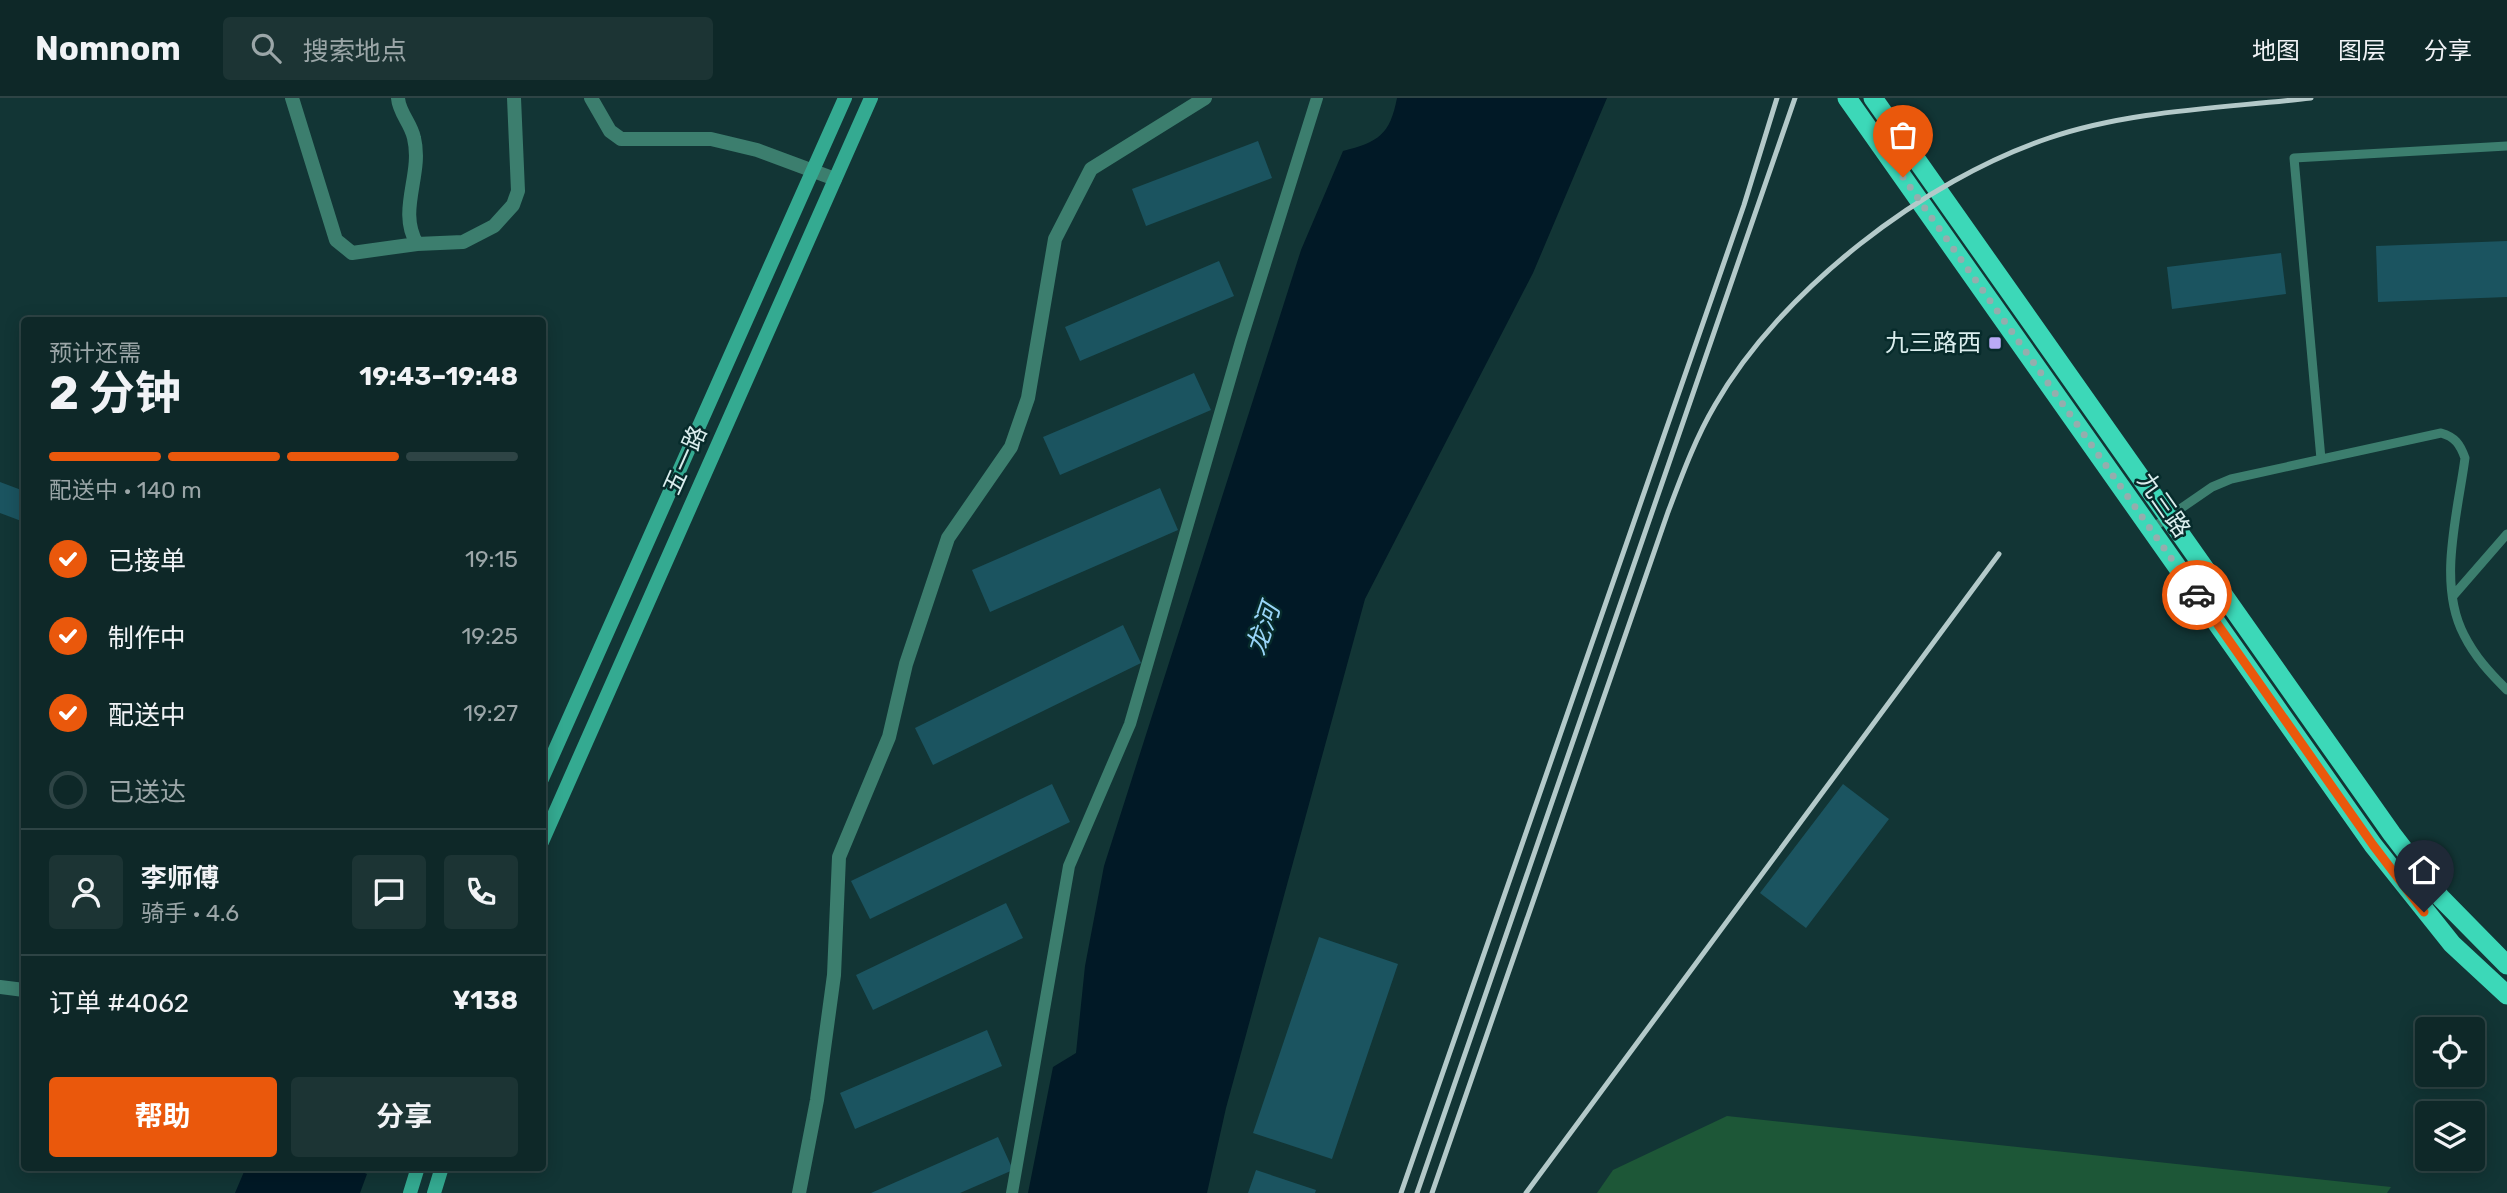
<!DOCTYPE html>
<html lang="zh">
<head>
<meta charset="utf-8">
<style>
	:root { --surface:#0e2828; --page:#1c3434; --text:#f1f3f6; --muted:#9ba6a8; --line:#2e4445; --accent:#ea580c }
	body { margin:0; font-family:Rubik,"Noto Sans SC",sans-serif; background:var(--page); color:var(--text); height:100vh; display:flex; flex-direction:column; font-size:26px; white-space:nowrap }
	* { box-sizing:border-box; margin:0 }
	p { font-size:23px; color:var(--muted) }
	.icon { flex:none; width:38px; height:38px; fill:none; stroke:currentColor; stroke-width:2; stroke-linecap:round; stroke-linejoin:round }
	.map { position:relative; flex:1; overflow:hidden }
	.panel { position:absolute; left:21px; top:219px; width:525px; height:854px; display:flex; flex-direction:column; background:var(--surface); border-radius:7px; box-shadow:0 4px 18px #0003,0 0 0 2px var(--line) }
	.panel>* { flex:none }
	.buttons { position:absolute; left:2415px; top:919px; display:grid; gap:14px }
	.buttons a { display:grid; place-items:center; width:70px; height:70px; border-radius:7px; background:var(--surface); box-shadow:0 4px 18px #0003,0 0 0 2px var(--line); font-size:35px }
	.pin { position:absolute; display:grid; place-items:center; width:60px; height:60px; color:#fff; margin:-72px -30px; border-radius:50% 50% 50% 0; rotate:-45deg; box-shadow:0 0 7px #0007 }
	.pin .icon { rotate:45deg }
	.courier { position:absolute; display:grid; place-items:center; width:70px; height:70px; margin:-35px; border:5px solid #ea580c; border-radius:50%; background:#fff; color:#222; box-shadow:0 2px 9px #0007 }
	.summary em { font-style:normal; font-weight:700 }
	.summary div { display:flex; flex-direction:column-reverse }
	.summary { display:flex; align-items:center; justify-content:space-between; height:119px; padding:0 28px }
	h1 { font-size:46px; font-weight:700; line-height:52px }
	.bar { display:grid; grid-template-columns:repeat(4,1fr); gap:10px 7px; align-content:center; height:84px; padding:0 28px }
	.bar i { height:9px; border-radius:5px; background:var(--line) }
	.bar .on { background:var(--accent) }
	.bar p { grid-column:span 4 }
	.line { display:flex; align-items:center; gap:18px; padding:0 28px; border-top:2px solid var(--line) }
	.line div { flex:1 }
	.round { display:grid; place-items:center; flex:none; width:74px; height:74px; border-radius:7px; background:var(--page) }
	ol { padding:0 28px; list-style:none }
	li { display:flex; align-items:center; gap:21px; height:77px }
	li p { margin-inline-start:auto }
	li .icon { padding:7px; border-radius:50%; background:var(--accent); color:#fff; stroke-width:4 }
	li:last-child { color:var(--muted) }
	li i { width:38px; height:38px; border:4px solid var(--line); border-radius:50% }
	.cta { display:flex; gap:14px; margin-top:auto; padding:14px 28px }
	.cta a { flex:1; height:80px; border-radius:7px; background:var(--accent); color:#fff; font-size:28px; font-weight:700; line-height:80px; text-align:center }
	.cta a+a { background:var(--page); color:var(--text) }
	header { display:flex; align-items:center; gap:42px; box-sizing:border-box; height:98px; padding:0 35px; background:var(--surface); border-bottom:2px solid var(--line) }
	header strong { font-size:33px }
	nav { display:flex; gap:38px; margin-inline-start:auto; font-size:24px }
	.search { width:490px; height:63px; background:var(--page); display:flex; align-items:center; gap:18px; box-sizing:border-box; padding:0 24px; border-radius:7px; color:var(--muted); font-size:26px }
	.map>svg:first-child { display:block }
	.green { fill:#1d5737 }
	.water { fill:#011926 }
	.building { fill:#1b5460 }
	.lines { fill:none; stroke-linecap:round; stroke-linejoin:round }
	.service { stroke:#3c7e6e; stroke-width:9 }
	.pedestrian { stroke:#3c7e6e; stroke-width:12 }
	.minor { stroke:#3c7e6e; stroke-width:14 }
	.secondary { stroke:#34aa91; stroke-width:14 }
	.trunk { stroke:#3cd8b8; stroke-width:19 }
	.rail { stroke:#b3c9c9; stroke-width:5 }
	.done { stroke:#95adad; stroke-width:7; stroke-dasharray:0 12.6 }
	.route { stroke:#ea580c; stroke-width:9 }
	.poi-dot { fill:#baaaf6; stroke:#072b2b; stroke-width:2.5 }
	.labels { text-anchor:middle; stroke-width:5; stroke-linejoin:round; paint-order:stroke }
	.poi-label { font-size:24px; fill:#dbeeee; stroke:#072b2b; text-anchor:end }
	.street-label { font-size:24px; fill:#dbeeee; stroke:#072b2b }
	.water-label { font-size:26px; font-style:italic; fill:#99d5f8; stroke:#072b2b }
</style>
</head>
<body>
<header>
<strong>Nomnom</strong>
<div class="search"><svg class="icon" aria-label="search" viewBox="0 0 24 24"><circle cx="10" cy="10" r="6"/><path d="M15 15l6 6"/></svg>搜索地点</div>
<nav><a>地图</a><a>图层</a><a>分享</a></nav>
</header>
<div class="map">
<svg width="2507" height="1095" viewBox="0 0 2507 1095">
	<rect width="100%" height="100%" fill="#123535"/>
	<path class="green" d="M1727,1018L2391,1089L2387,1095H1597L1613,1072Z"/>
	<path class="water" d="M1397,0H1607L1533,175L1365,501L1226,1010L1207,1095H1028L1053,969L1076,955L1085,868L1104,768L1301,152L1343,53C1378,44 1390,37 1397,0Z
		M246,1069H351L367,1076L360,1095H235Z"/>
	<path class="building" d="M1258,43L1272,80L1146,128L1132,91Z
		M2507,143V199L2378,204L2376,148Z
		M2281,155L2286,196L2172,211L2167,169Z
		M1219,163L1234,198L1080,263L1065,229Z
		M1194,275L1211,312L1060,377L1043,339Z
		M0,384L24,393V424L0,415Z
		M1160,390L1178,432L990,514L972,472Z
		M1123,527L1141,565L933,667L915,630Z
		M1052,686L1070,724L870,821L851,783Z
		M1843,686L1889,721L1806,830L1760,795Z
		M1006,805L1023,840L873,912L856,877Z
		M1319,839L1398,866L1332,1061L1253,1035Z
		M987,932L1002,968L855,1031L840,995Z
		M998,1039L1013,1072L960,1095H871Z
		M1256,1072L1316,1092L1315,1095H1248Z"/>
	<g class="lines">
		<path class="service" d="M2321,361L2294,60L2507,48
			M2151,431L2212,389L2231,381L2441,335C2455,339 2460,346 2465,360C2458,414 2437,486 2464,537C2475,559 2490,575 2507,592
			M2453,498L2507,436"/>
		<path class="pedestrian" d="M1012,1095L1069,768L1130,626L1241,243L1317,0"/>
		<path class="minor" d="M292,0L336,142L352,155L417,146L463,144L494,128L513,107L518,93L514,0
			M398,0C399,15 411,25 414,40C423,77 397,112 417,146
			M591,0L610,33L621,41H711L757,52L835,81
			M0,889L24,892
			M799,1095L817,1002L834,877L839,759L889,639L906,566L948,440L1011,349L1028,300L1055,141L1091,71L1205,0"/>
		<path class="secondary" d="M542,681L845,0
			M542,744L871,0
			M410,1095L418,1069
			M434,1095L442,1069"/>
		<path class="trunk" d="M1847,0L2373,747L2452,846L2507,897
			M1873,0L2392,736L2441,800L2507,867"/>
		<path class="rail" d="M1401,1095L1744,107L1777,0
			M1417,1095L1795,0
			M1432,1095L1668,414C1682,377 1695,341 1715,307C1781,192 1924,82 2049,40C2131,12 2225,10 2311,0
			M1526,1095L1999,456"/>
	</g>
	<g class="lines">
		<path class="done" d="M1903,79L2197,497"/>
		<path class="route" d="M2197,497L2373,747L2424,814"/>
	</g>
	<rect class="poi-dot" x="1988" y="238" width="14" height="14" rx="3.5"/>
	<g class="labels">
		<g class="poi-label">
			<text x="1981" y="253">九三路西</text>
		</g>
		<g class="street-label">
			<text transform="translate(685 362) rotate(-66)" y="8">五一路</text>
			<text transform="translate(2164 407) rotate(55)" y="8">九三路</text>
		</g>
		<g class="water-label">
			<text transform="translate(1263 531) rotate(-71)" y="9">龙河</text>
		</g>
	</g>
</svg>
<div class="buttons">
<a><svg class="icon" aria-label="locate" viewBox="0 0 24 24"><circle cx="12" cy="12" r="6"/><path d="M12 2v4M12 18v4M2 12h4M18 12h4"/></svg></a>
<a><svg class="icon" aria-label="layers" viewBox="0 0 24 24"><path d="M12 4l9 5-9 5-9-5zM3 14l9 5 9-5"/></svg></a>
</div>
<div class="pin" style="left:1903px;top:79px;background:#ea580c"><svg class="icon" aria-label="bag" viewBox="0 0 24 24"><path d="M5 8h14l-1 12H6zM9 8a3 3 0 0 1 6 0"/></svg></div>
<div class="pin" style="left:2424px;top:814px;background:#1f2937"><svg class="icon" aria-label="home" viewBox="0 0 24 24"><path d="M3 11l9-7 9 7M6 9v11h12V9"/></svg></div>
<div class="courier" style="left:2197px;top:497px"><svg class="icon" aria-label="car" viewBox="0 0 24 24"><path d="M5 17H2v-5l4-1 3-4h7l3 4 3 1v5h-3M9 17h6M6 11h13"/><circle cx="7" cy="17" r="2"/><circle cx="17" cy="17" r="2"/></svg></div>
<section class="panel">
<div class="summary"><div><h1>2 分钟</h1><p>预计还需</p></div><em>19:43–19:48</em></div>
<div class="bar"><i class="on"></i><i class="on"></i><i class="on"></i><i></i><p>配送中 · 140 m</p></div>
<ol>
<li><svg class="icon" aria-label="check" viewBox="0 0 24 24"><path d="M5 12l5 5 9-10"/></svg>已接单<p>19:15</p></li>
<li><svg class="icon" aria-label="check" viewBox="0 0 24 24"><path d="M5 12l5 5 9-10"/></svg>制作中<p>19:25</p></li>
<li><svg class="icon" aria-label="check" viewBox="0 0 24 24"><path d="M5 12l5 5 9-10"/></svg>配送中<p>19:27</p></li>
<li><i></i>已送达</li>
</ol>
<div class="line" style="height:126px"><a class="round"><svg class="icon" aria-label="person" viewBox="0 0 24 24"><circle cx="12" cy="8" r="4"/><path d="M4 21q1-7 8-7t8 7"/></svg></a><div><b>李师傅</b><p>骑手 · 4.6</p></div><a class="round"><svg class="icon" aria-label="chat" viewBox="0 0 24 24"><path d="M4 5h16v11H9l-5 4z"/></svg></a><a class="round"><svg class="icon" aria-label="phone" viewBox="0 0 24 24"><path d="M5 4h4l2 5-3 2q2 4 5 5l2-3 5 2v4C11 20 4 13 5 4z"/></svg></a></div>
<div class="line" style="height:91px"><div>订单 #4062</div><b>¥138</b></div>
<div class="cta"><a>帮助</a><a>分享</a></div>
</section>
</div>
</body>
</html>
